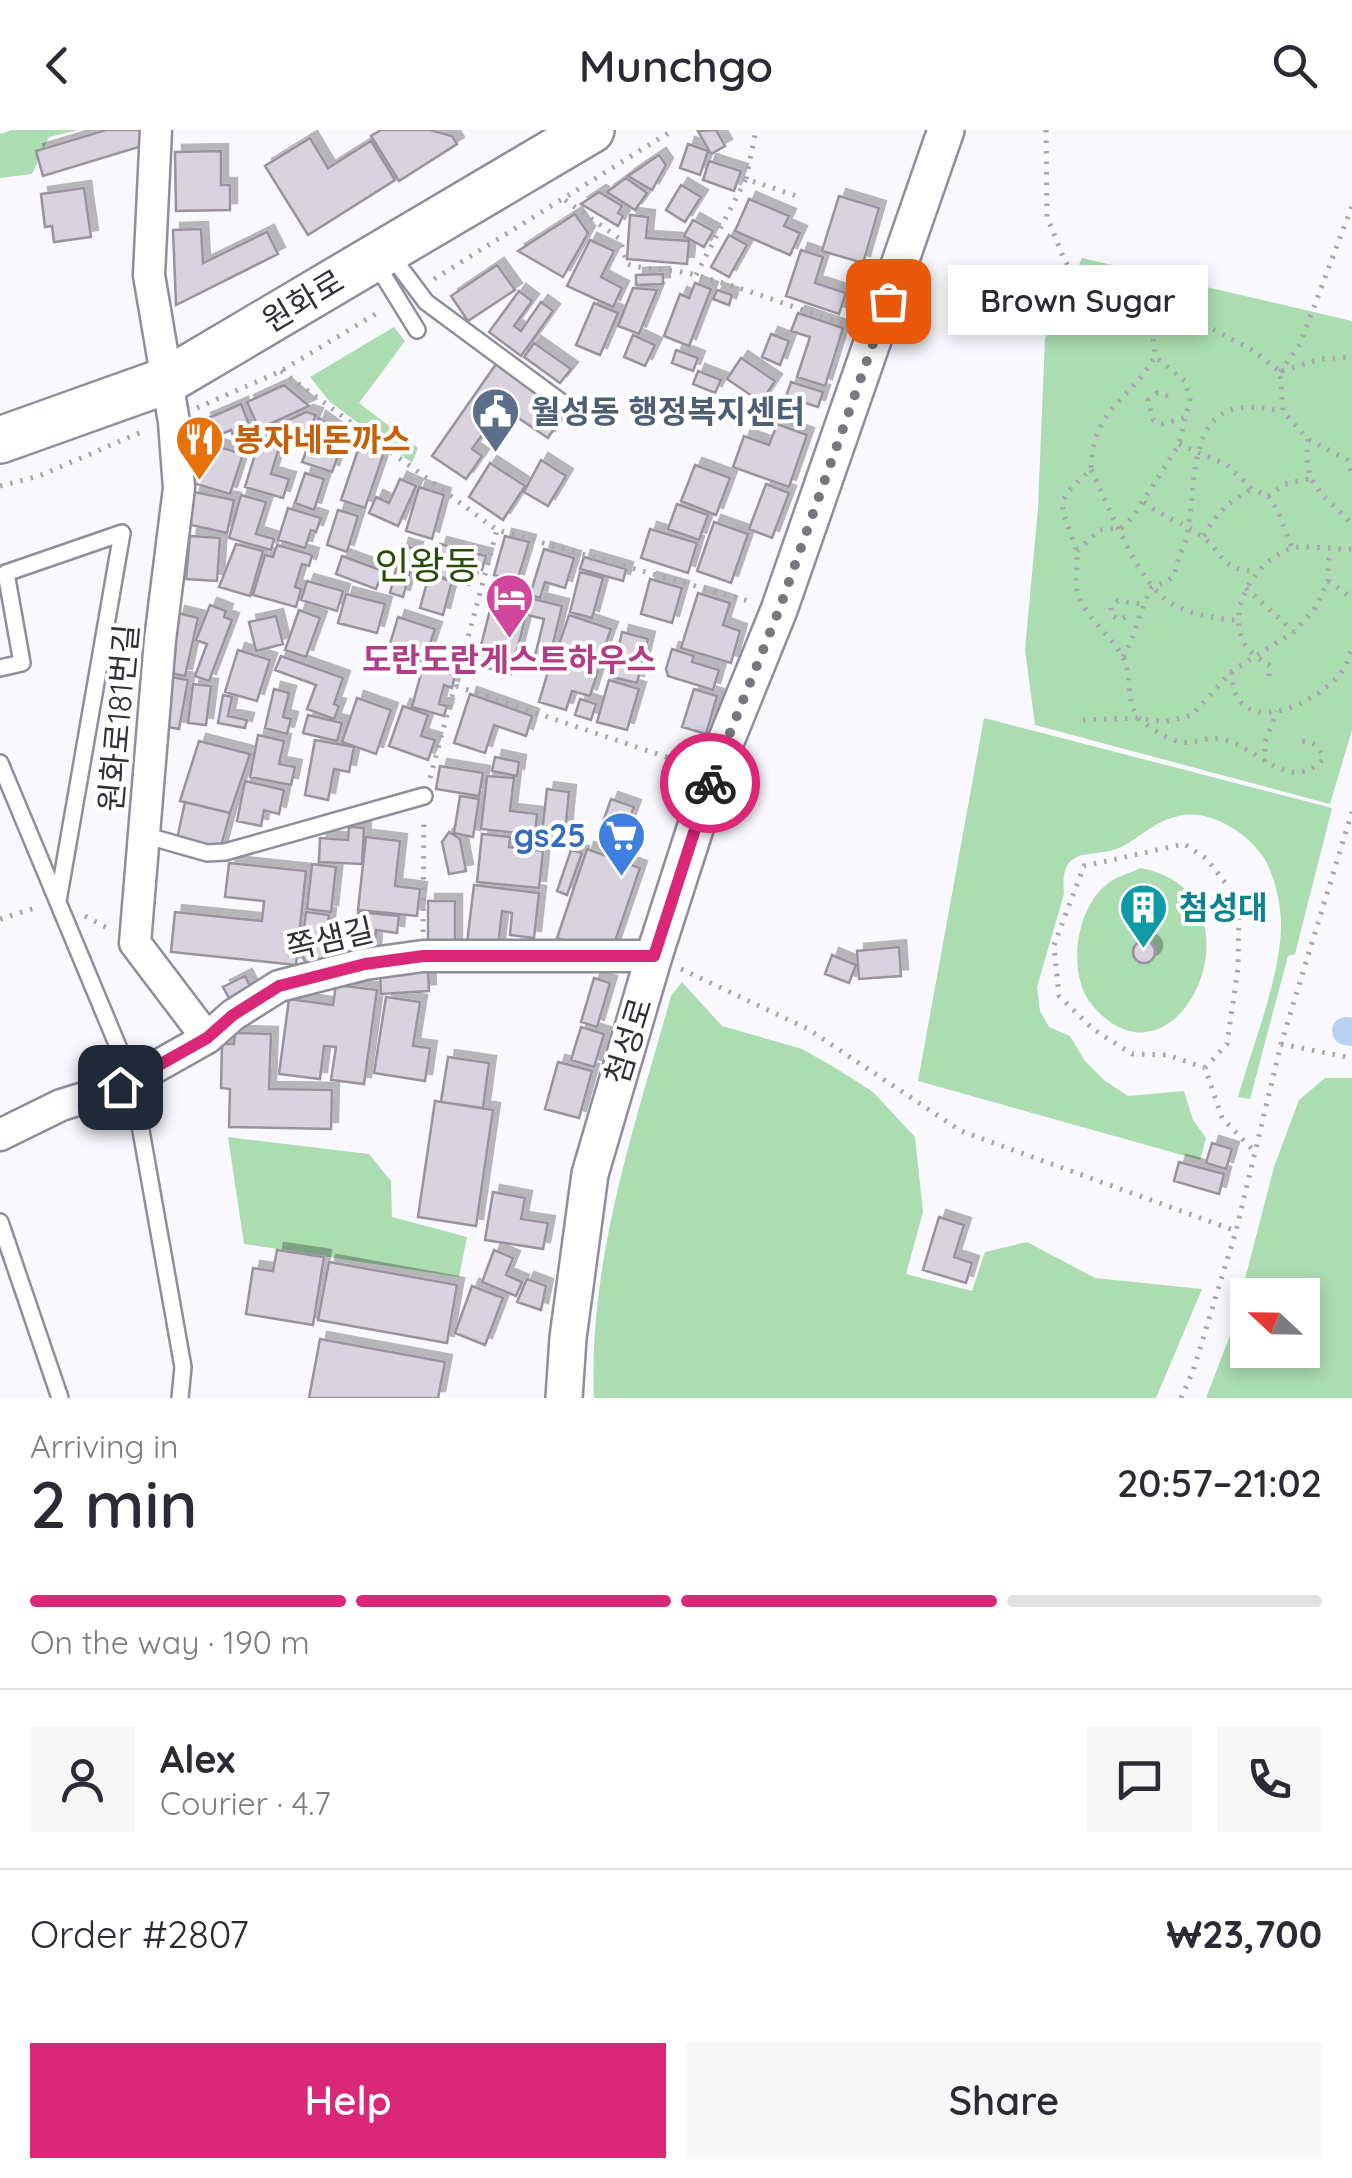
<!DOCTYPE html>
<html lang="en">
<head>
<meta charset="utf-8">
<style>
	:root { --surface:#fff; --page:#f7f7f7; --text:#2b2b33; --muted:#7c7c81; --line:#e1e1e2; --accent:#db2777 }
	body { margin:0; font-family:Quicksand,"Noto Sans KR",sans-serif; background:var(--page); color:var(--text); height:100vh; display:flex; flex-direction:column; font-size:38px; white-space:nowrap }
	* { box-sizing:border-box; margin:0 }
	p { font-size:32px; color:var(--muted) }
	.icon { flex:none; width:55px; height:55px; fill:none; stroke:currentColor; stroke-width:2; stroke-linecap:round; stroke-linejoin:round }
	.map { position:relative; height:1268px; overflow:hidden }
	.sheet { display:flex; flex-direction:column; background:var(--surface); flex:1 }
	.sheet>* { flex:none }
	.needle { width:65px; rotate:292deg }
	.controls { position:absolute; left:1230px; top:1148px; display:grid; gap:20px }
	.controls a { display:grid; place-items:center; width:90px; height:90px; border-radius:0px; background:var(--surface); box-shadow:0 5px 15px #0003; font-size:50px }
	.pin { position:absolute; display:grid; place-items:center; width:85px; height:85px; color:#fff; margin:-42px; border-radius:20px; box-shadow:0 5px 15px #0006 }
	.courier { position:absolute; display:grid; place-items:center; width:100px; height:100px; margin:-50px; border:8px solid #db2777; border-radius:50%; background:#fff; color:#222; box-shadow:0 2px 12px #0007 }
	.bubble { position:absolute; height:70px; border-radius:0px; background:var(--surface); box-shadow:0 5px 15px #0003; font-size:32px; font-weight:600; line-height:70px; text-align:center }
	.overview em { font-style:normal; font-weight:600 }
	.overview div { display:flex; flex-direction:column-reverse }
	.overview { display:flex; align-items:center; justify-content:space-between; height:170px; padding:0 30px }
	h1 { font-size:65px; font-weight:600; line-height:75px }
	.bar { display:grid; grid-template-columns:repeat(4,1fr); gap:15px 10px; align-content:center; height:120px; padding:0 30px }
	.bar i { height:12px; border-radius:8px; background:var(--line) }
	.bar .current { background:var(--accent) }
	.bar p { grid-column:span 4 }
	.line { display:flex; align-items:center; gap:25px; padding:0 30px; border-top:2px solid var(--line) }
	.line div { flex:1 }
	.round { display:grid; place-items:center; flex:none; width:105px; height:105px; border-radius:0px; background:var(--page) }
	.action { display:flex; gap:20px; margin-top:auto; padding:20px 30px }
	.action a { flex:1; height:115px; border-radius:0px; background:var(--accent); color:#fff; font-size:40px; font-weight:600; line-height:115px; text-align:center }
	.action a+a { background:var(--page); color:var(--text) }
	header { display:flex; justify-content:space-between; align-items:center; height:130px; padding:0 30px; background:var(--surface); font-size:45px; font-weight:600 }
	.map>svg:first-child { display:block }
	.green { fill:#abddb0; fill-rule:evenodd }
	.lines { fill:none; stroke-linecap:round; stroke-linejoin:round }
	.canal { stroke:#bad2f2; stroke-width:28 }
	.building { fill:#d9d2df; stroke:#9a939f; stroke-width:2.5; filter:url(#shadow) }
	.service-casing { stroke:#8f8e9b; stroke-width:20 }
	.minor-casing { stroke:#8f8e9b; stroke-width:35 }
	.tertiary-casing { stroke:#8f8e9b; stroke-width:40 }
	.primary-casing { stroke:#8f8e9b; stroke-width:50 }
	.path { stroke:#a7a7ad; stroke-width:5; stroke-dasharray:2.5 8; stroke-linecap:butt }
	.service { stroke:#fff; stroke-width:15 }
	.minor { stroke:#fff; stroke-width:30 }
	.tertiary { stroke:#fff; stroke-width:35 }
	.primary { stroke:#fff; stroke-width:45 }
	.done { stroke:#77777d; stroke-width:10; stroke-dasharray:0 18 }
	.route { stroke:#db2777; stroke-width:12 }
	.labels { text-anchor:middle; stroke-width:8; stroke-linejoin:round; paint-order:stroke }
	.street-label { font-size:32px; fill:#323137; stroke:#fff }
	.service-label { font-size:32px; font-weight:bold; fill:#4e5e75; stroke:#fff; text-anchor:start }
	.food-label { font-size:32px; font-weight:bold; fill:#c56008; stroke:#fff; text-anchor:start }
	.hotel-label { font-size:32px; font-weight:bold; fill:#b23c85; stroke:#fff }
	.shop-label { font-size:32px; font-weight:bold; fill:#366cbe; stroke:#fff; text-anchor:end }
	.culture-label { font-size:32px; font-weight:bold; fill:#0d838f; stroke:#fff; text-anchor:start }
	.quarter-label { font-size:38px; fill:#2b4c07; stroke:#fff }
</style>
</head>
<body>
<header><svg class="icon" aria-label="back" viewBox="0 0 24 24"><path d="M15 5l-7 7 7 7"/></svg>Munchgo<svg class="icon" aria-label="search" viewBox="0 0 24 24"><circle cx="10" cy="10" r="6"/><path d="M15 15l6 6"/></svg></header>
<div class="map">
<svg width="1352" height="1268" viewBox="0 0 1352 1268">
	<defs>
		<filter id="shadow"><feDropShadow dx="7" dy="-7" stdDeviation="0" flood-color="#0004"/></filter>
	</defs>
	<rect width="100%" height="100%" fill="#f8f8fe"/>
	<path class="green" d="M12,0H78L49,7L32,44L0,48V4Z
		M1082,128L1352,191V600L1330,674L1035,595L1025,520L1038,378L1045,209Z
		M394,197L405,211L359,273L418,318L412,333L330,272L310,247Z
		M984,588L1332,678L1295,824L1288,826L1250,969L1238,967C1252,917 1281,846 1281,795C1281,774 1275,747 1264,728C1248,703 1209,678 1179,686C1156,691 1144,704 1125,715C1097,732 1059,709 1064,764L1037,857L1040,881L1049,897L1070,906L1085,931L1105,951L1128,966L1184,961L1193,990L1206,1008L1200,1030L918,951Z
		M1141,738C1273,763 1179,977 1092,875C1067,845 1075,780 1106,755C1114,747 1130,743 1141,738Z
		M682,852L722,896L802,919L834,937L873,962L915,1007L923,1082L906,1144L972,1161L985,1122L1027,1112L1095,1148L1202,1159L1156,1268H594C588,1131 635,996 671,866Z
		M1325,948H1352V1268H1206L1231,1203L1274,1037L1299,970ZM1248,1165H1302V1220H1248Z
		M228,1007L369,1024L391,1051L392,1087L467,1107L459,1147L244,1114Z"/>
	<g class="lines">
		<path class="canal" d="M1346,901L1352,902"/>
	</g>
	<path class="building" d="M106,0H148L152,13L43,46L36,21Z
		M381,0H430L452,6L457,14L399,51L371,6Z
		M716,0L725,16L711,24L698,1Z
		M310,8L328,38L371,11L395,50L308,105L265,36Z
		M688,14L708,21L700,45L680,38Z
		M221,21V55H230V80L176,81L175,22Z
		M659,25L666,35L652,60L628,46Z
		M709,31L741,41L734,61L703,50Z
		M626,48L647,63L635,80L607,62Z
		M681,55L701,67L685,92L666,80Z
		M84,58L91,107L54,112L52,96L45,97L41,64Z
		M599,62L622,76L618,83L623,86L618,96L581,74Z
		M839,66L879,78L863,133L822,121Z
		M749,69L789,86L784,96L800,103L790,125L735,101Z
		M575,84L588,103L563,147L518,121Z
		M630,85L648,87L646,108L689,111L687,134L627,129Z
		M693,90L713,101L704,117L684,106Z
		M201,99L203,133L267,102L278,124L176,175L173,100Z
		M729,105L747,115L729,147L711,137Z
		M590,110L614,121L601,147L622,158L613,177L567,156Z
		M801,120L823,127L815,153L846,163L839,184L786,166Z
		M497,135L515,160L468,191L451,166Z
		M663,144V154L636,155V145Z
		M695,153L711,159L689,216L664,206L680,164L689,168Z
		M633,158L657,160L639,204L618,196Z
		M717,160L732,165L729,175L713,169Z
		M519,161L532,171L514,196L521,201L541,172L553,181L521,226L489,202Z
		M594,173L618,183L600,225L576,215Z
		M798,183L843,198L825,256L797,247L810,207L791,201Z
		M771,204L789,211L780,235L762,227Z
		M633,205L655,215L645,236L624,227Z
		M534,213L571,239L560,253L524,227Z
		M676,220L698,228L693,241L672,233Z
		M741,228L775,251L761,272L727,249Z
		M496,234L565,282L548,308L502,277L472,319L482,326L466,349L432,326Z
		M698,241L721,250L715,263L693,254Z
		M791,252L823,262L818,277L786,267Z
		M284,255L309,276L259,299L247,272Z
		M241,274L254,307L236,314L231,300L212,308L204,290Z
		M306,282L316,285L302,317L265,305L267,300Z
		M319,288L345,307L332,342L302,332Z
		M777,294L807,305L789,357L733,337L744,306L769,315Z
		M260,308L280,314L271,344L289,349L283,368L245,357Z
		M206,313L243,324L230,364L193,353Z
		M360,314L384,322L365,378L341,370Z
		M541,330L566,346L548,376L524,362Z
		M490,333L525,356L503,390L469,367Z
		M695,335L730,348L716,385L681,371Z
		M305,343L324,349L314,380L295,373Z
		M400,349L416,356L398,396L369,383L376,367L389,373Z
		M766,354L789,363L772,408L749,399Z
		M419,357L444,365L432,409L406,401Z
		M194,362L234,370L227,403L187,394Z
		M241,365L266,372L256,404L274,409L271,420L229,408Z
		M677,374L708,385L699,410L668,399Z
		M288,378L321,388L316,402L311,400L305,418L278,410Z
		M338,380L358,386L347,422L327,415Z
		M714,392L748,404L731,453L697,441Z
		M650,399L697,413L688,443L641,428Z
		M190,406L220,408L217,451L186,449Z
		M505,406L529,412L517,451L494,445Z
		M236,414L263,421L250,466L219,457Z
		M440,414L486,426L482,440L436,427Z
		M277,415L312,425L309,436L302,434L295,457L301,459L296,477L253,465L265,425L273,427Z
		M402,415L416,419L403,467L390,463Z
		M544,419L574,428L565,458L545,452L540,468L530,465Z
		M342,426L383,441L376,459L336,444Z
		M428,426L474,439L469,455L423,442Z
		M584,427L626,439L623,451L580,439Z
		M580,442L603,448L592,488L570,482Z
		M429,445L452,451L443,485L420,478Z
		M650,449L682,458L672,493L641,484Z
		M307,451L343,461L337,481L301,470Z
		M496,460L562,476L549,530L535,526L544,489L491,476Z
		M698,463L730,473L723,495L740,501L731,533L681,518Z
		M346,464L385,474L377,503L338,493Z
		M210,475L226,481L224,487L232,490L209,551L195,546L207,514L196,510Z
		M491,476L526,485L511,544L476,535Z
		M299,480L320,488L306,527L285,520Z
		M178,483L198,488L185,546L165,542Z
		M569,485L611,499L597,537L556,523Z
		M276,486L283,514L256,521L249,492Z
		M398,487L435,499L424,532L388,521Z
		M622,502L648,509L637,553L612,547Z
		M672,519L694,526L692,532L719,540L713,560L668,546L666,539Z
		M238,520L270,530L257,571L225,562Z
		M281,526L343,548L334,574L339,576L334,589L307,579L316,555L275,540Z
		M552,528L598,541L590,566L572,561L566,580L539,572Z
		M423,536L455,545L452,558L444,555L439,574L447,576L444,586L412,577Z
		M166,546L188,550L179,599L157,595Z
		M609,550L639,559L627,600L597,592Z
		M193,554L211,556L206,595L188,593Z
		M274,559L289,563L283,587L291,589L287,604L265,598Z
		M694,559L717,566L706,604L682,597Z
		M470,564L532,586L526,606L494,595L485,623L454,613Z
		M223,565L232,567L228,586L247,590L245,598L218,593Z
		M357,568L391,580L376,624L342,612Z
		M580,569L596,574L591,590L575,585Z
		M403,576L428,585L421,606L435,610L428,630L389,616Z
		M308,585L342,593L337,611L303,603Z
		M258,605L284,611L279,634L295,637L291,655L250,647Z
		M315,610L354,617L349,642L334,639L328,670L305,665Z
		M199,611L250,624L230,683L180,671Z
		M495,627L519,632L517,646L492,641Z
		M440,636L483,643L479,666L436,659Z
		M487,646L514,648L510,681L537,684L535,705L481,699Z
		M245,651L284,660L279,684L264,680L261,696L237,691Z
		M547,659L569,662L564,713L541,711Z
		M460,666L479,669L473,707L454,703Z
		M611,669L634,677L621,711L599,703Z
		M185,672L230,683L220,720L177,709Z
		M349,697L364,698L362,734L319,732L320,708L348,710Z
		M449,702L460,709L466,741L449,744L442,712Z
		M482,704L510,707L509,717L543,721L539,758L477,752Z
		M366,707L400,711L395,756L420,759L417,786L358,780Z
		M587,719L640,738L610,826L557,808Z
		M571,720L582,723L567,765L557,761Z
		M229,733L306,741L296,835L171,822L175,782L262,791L264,771L225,767Z
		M312,734L336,737L331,782L307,779Z
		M474,755L539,763L534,808L510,805L512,783L502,781L498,816L467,813Z
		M428,771H455V821H428Z
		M306,782L329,785L325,817L333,814L339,831L308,840L301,821Z
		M358,782L399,786L397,803L376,800L374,822L353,819Z
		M1133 822a11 11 0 1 1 22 0a11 11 0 1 1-22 0Z
		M899,817L901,846L859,849L857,821Z
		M832,825L856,835L849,853L825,844Z
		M428,839L429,861L381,864L380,842Z
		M245,846L256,868L235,879L223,857Z
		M594,848L610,853L597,897L581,892Z
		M336,855L377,860L364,954L331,950L336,917L324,916L320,949L279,944L289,869L333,875Z
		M386,867L420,872L413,916L430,918L425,951L374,943Z
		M581,897L604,904L594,937L571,930Z
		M235,903L271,904L269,959L332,960L331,999L229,997L230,959L221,958L222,914H234Z
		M448,927L489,933L483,978L441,972Z
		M558,932L592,941L579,988L545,979Z
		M435,971L493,980L476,1096L418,1087Z
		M1212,1013L1232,1019L1226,1039L1206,1033Z
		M1179,1032L1224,1044L1219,1064L1174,1051Z
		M493,1062L525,1068L521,1089L548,1093L543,1119L485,1110Z
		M939,1087L964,1095L954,1127L972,1133L966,1153L923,1140Z
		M277,1120L324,1127L313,1195L246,1184L253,1138L273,1141Z
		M494,1120L513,1128L506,1145L522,1152L516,1166L482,1152Z
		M329,1132L457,1155L447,1213L318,1190Z
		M527,1149L546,1156L541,1180L517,1172Z
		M472,1156L503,1168L485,1215L455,1203Z
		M320,1209L445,1232L438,1268H309Z"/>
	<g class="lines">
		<defs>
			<path id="service" d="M390,124L426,172L568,277
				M375,132L417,200
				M0,538L22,533L6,443L122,403L58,771
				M0,633L132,950L183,1237L180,1268
				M144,705L207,723L225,722L424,666
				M0,1092L60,1268"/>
			<path id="minor" d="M156,0L149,145L174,292L179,358L160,510L135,813L207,908
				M0,1005L61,975L120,957L207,908L233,885L279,856L365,834L423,826H654"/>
			<path id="tertiary" d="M564,1268L568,1208L590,1044L654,826L713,643L779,480L946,0"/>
			<path id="primary" d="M0,310L168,250L591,0"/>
		</defs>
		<use href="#service" class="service-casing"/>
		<use href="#minor" class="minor-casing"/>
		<use href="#tertiary" class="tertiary-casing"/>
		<use href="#primary" class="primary-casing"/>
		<path class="path" d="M1046,0L1047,87L1064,129L1080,155L1151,188L1209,197L1254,221L1280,242L1283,282L1308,309L1347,330L1352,344
			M746,49L756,0
			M565,70L620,109L627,134C649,141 671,138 695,145C747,159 798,179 849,196
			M696,145L746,49L800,67
			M434,149L673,0
			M1151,188L1155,227C1127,274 1093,277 1091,340C1049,375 1063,376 1076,419C1080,433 1073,450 1078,464C1087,490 1110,504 1123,527C1134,547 1123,575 1142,591C1154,601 1175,615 1191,612C1201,611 1210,607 1221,609C1256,615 1290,666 1323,629C1320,616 1314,612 1302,611
			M281,241L497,400L752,472
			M1282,241L1320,229L1352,227
			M1280,242L1300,214L1352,76
			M1168,266L1157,263L1148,270L1153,290L1162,294L1186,287
			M197,278L281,241L382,180
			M1308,309C1302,355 1322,363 1352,394
			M1179,314L1227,335L1252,359L1268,366L1278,381L1292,418
			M1091,340C1110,377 1136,452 1171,473C1191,485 1216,488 1239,491
			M0,356L39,346L146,300
			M1268,366L1285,354L1309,349
			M1144,372C1161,386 1182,392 1199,404C1224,421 1219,441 1256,441
			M1204,406C1216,383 1229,371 1252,359
			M1077,421L1099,400L1121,398L1133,387L1179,314L1190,269L1185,251L1155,227
			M1328,451L1352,468
			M1246,458L1294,502
			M1125,487L1119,490L1111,485V476L1118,471L1142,474
			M1123,527C1137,504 1139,480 1152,457L1166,452L1175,445C1176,428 1186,417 1188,401C1198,334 1187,257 1283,282
			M1232,542C1232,613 1317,576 1343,540C1347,534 1349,525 1352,518
			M1269,546L1270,536C1260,529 1247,521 1242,509C1229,473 1256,433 1289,419C1302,414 1336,420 1352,419
			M456,556L687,634
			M1083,590L1138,588L1164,592L1192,585L1232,541L1294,502L1314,480L1328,451L1329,420
			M1265,632V612L1277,581
			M430,648L497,400
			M85,786L111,800
			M0,789L38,777
			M423,802L424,688
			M681,839L808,899L961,1001L1236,1101
			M1281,914L1352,928
			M1205,938L1227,914L1238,838L1239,771L1207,729L1184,714L1084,736L1054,815L1059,866L1093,899L1132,924L1168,925L1205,938L1222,988L1253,1020
			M1181,1268L1193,1241L1236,1101L1281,914L1352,682"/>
		<use href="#service" class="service"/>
		<use href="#minor" class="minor"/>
		<use href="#tertiary" class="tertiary"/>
		<use href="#primary" class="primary"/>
	</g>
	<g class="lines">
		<path class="done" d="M710,653L779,480L888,171"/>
		<path class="route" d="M120,957L207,908L233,885L279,856L365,834L423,826H654L710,653"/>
	</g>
	<defs>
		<symbol id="civic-pin" viewBox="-11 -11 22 30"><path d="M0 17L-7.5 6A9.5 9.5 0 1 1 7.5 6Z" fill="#5c6f8a" stroke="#fff"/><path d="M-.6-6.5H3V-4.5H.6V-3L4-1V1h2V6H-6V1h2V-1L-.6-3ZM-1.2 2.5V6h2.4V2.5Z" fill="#fff"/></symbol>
		<symbol id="restaurant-pin" viewBox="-11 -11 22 30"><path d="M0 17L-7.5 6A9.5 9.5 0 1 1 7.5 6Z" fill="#e8710a" stroke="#fff"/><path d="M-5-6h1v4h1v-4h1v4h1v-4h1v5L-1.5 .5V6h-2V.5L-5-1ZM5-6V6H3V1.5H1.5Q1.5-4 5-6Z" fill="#fff"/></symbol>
		<symbol id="hotel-pin" viewBox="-11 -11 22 30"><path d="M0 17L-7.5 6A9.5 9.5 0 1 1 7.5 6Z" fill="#d1479c" stroke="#fff"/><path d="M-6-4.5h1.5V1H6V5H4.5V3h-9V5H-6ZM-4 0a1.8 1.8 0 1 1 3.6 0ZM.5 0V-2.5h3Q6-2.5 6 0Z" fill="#fff"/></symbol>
		<symbol id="supermarket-pin" viewBox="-11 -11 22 30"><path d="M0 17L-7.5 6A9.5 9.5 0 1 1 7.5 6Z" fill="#3f7fe0" stroke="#fff"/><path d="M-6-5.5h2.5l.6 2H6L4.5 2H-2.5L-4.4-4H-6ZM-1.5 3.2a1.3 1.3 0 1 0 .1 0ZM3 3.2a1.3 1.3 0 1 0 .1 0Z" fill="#fff"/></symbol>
		<symbol id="building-pin" viewBox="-11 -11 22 30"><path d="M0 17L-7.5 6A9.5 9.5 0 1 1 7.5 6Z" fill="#0f9aa8" stroke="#fff"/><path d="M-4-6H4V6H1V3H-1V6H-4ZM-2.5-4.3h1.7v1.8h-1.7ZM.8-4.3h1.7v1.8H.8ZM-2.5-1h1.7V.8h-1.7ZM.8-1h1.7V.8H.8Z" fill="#fff"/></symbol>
	</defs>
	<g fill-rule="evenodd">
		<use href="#civic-pin" x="468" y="254" width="55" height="75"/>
		<use href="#restaurant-pin" x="172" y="282" width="55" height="75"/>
		<use href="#hotel-pin" x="482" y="440" width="55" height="75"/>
		<use href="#supermarket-pin" x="594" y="678" width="55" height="75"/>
		<use href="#building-pin" x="1116" y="750" width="55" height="75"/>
	</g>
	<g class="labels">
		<g class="street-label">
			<text transform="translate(303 171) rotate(-31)" y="11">원화로</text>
			<text transform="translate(119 588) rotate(-85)" y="11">원화로181번길</text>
			<text transform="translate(330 809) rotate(-13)" y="11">쪽샘길</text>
			<text transform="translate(629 911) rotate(-73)" y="11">첨성로</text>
		</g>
		<g class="service-label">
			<text x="531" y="293">월성동 행정복지센터</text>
		</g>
		<g class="food-label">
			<text x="234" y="321">봉자네돈까스</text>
		</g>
		<g class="hotel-label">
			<text x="509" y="541">도란도란게스트하우스</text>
		</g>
		<g class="shop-label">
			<text x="586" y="717">gs25</text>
		</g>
		<g class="culture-label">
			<text x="1179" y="789">첨성대</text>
		</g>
		<g class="quarter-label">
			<text x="427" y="449">인왕동</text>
		</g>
	</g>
</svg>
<div class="controls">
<a><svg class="needle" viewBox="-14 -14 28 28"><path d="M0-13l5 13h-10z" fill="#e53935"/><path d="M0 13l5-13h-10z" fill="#7c7c81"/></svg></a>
</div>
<div class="pin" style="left:888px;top:171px;background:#ea580c"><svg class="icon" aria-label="bag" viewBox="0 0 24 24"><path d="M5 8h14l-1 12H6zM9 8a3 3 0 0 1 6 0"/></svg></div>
<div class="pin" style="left:120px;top:957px;background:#1f2937"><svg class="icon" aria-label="home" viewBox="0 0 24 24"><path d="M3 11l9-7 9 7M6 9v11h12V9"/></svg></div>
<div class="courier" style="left:710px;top:653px"><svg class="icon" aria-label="bike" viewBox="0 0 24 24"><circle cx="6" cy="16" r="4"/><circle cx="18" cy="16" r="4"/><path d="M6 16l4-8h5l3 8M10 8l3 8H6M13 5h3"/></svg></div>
<div class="bubble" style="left:948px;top:135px;width:260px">Brown Sugar</div>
</div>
<section class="sheet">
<div class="overview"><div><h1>2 min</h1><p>Arriving in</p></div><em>20:57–21:02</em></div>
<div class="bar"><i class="current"></i><i class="current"></i><i class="current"></i><i></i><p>On the way · 190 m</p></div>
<div class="line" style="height:180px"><a class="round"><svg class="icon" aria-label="person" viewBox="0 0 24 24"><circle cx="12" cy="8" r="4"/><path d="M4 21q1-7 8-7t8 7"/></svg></a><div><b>Alex</b><p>Courier · 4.7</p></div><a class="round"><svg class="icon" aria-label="chat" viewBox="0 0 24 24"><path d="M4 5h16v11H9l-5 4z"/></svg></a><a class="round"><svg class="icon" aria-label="phone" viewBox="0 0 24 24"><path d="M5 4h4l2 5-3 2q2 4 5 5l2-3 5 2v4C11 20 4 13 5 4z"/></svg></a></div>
<div class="line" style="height:130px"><div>Order #2807</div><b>₩23,700</b></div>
<div class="action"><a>Help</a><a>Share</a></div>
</section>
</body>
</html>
